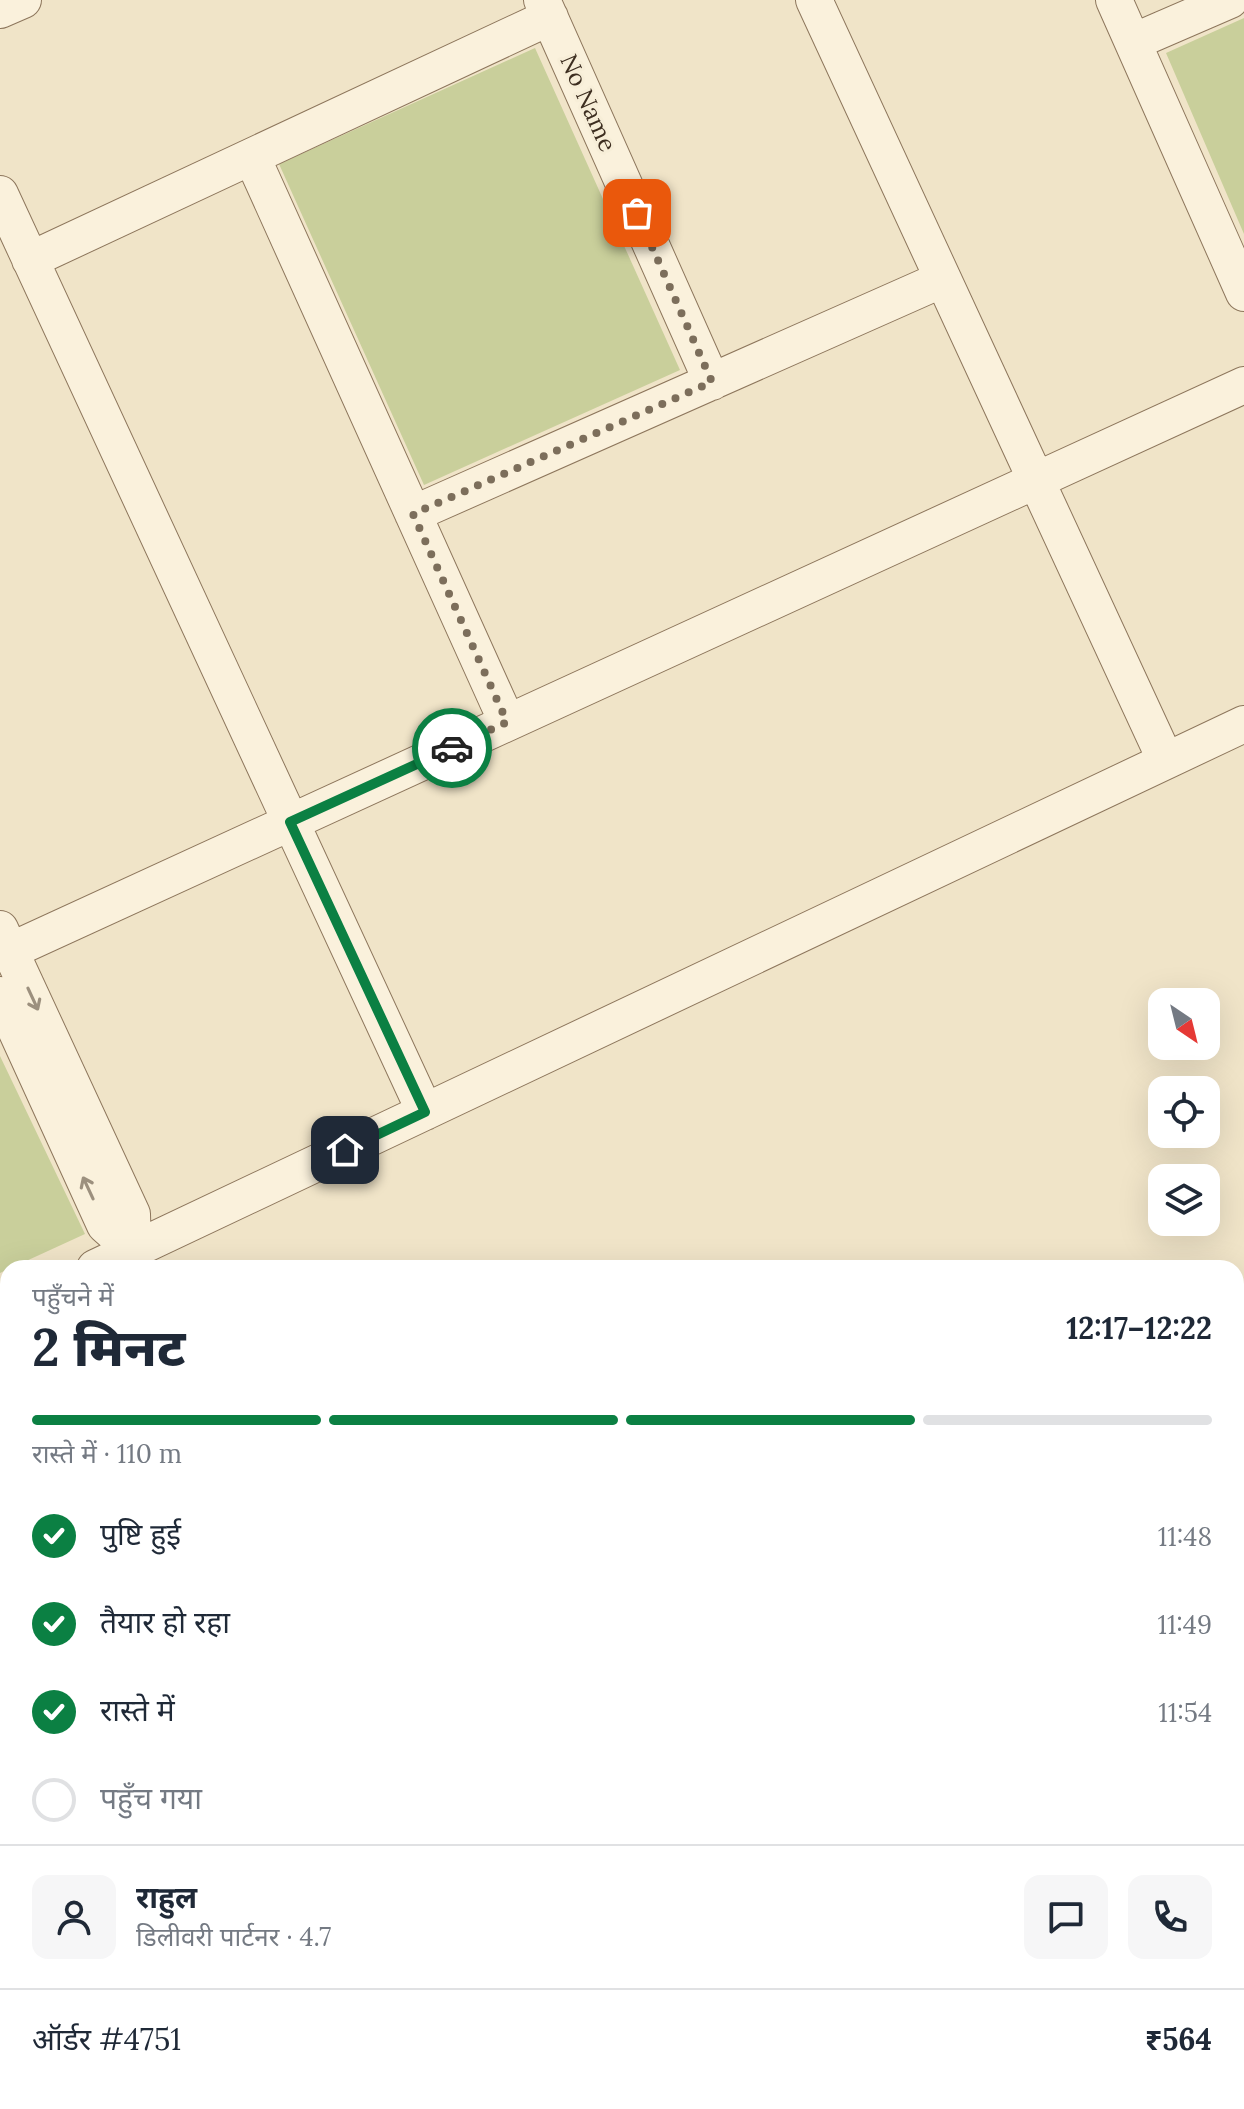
<!DOCTYPE html>
<html lang="hi">
<head>
<meta charset="utf-8">
<style>
	:root { --surface:#fff; --page:#f6f6f7; --text:#1f2937; --muted:#747a83; --line:#e0e1e3; --accent:#0b8043 }
	body { margin:0; font-family:Lora,"Noto Sans Devanagari",serif; background:var(--page); color:var(--text); height:100vh; display:flex; flex-direction:column; font-size:30px; white-space:nowrap }
	* { box-sizing:border-box; margin:0 }
	p { font-size:26px; color:var(--muted) }
	.icon { flex:none; width:44px; height:44px; fill:none; stroke:currentColor; stroke-width:2; stroke-linecap:round; stroke-linejoin:round }
	.map { position:relative; flex:1; overflow:hidden }
	.details { position:absolute; left:0px; top:1260px; width:1244px; height:850px; display:flex; flex-direction:column; background:var(--surface); border-radius:24px 24px 0 0; box-shadow:0 8px 32px #0002 }
	.details>* { flex:none }
	.needle { width:52px; rotate:145deg }
	.controls { position:absolute; left:1148px; top:988px; display:grid; gap:16px }
	.controls a { display:grid; place-items:center; width:72px; height:72px; border-radius:16px; background:var(--surface); box-shadow:0 8px 32px #0002; font-size:40px }
	.pin { position:absolute; display:grid; place-items:center; width:68px; height:68px; color:#fff; margin:-34px; border-radius:16px; box-shadow:0 4px 12px #0006 }
	.courier { position:absolute; display:grid; place-items:center; width:80px; height:80px; margin:-40px; border:6px solid #0b8043; border-radius:50%; background:#fff; color:#222; box-shadow:0 2px 10px #0007 }
	.head em { font-style:normal; font-weight:800 }
	.head div { display:flex; flex-direction:column-reverse }
	.head { display:flex; align-items:center; justify-content:space-between; height:136px; padding:0 32px }
	h1 { font-size:52px; font-weight:800; line-height:60px }
	.bar { display:grid; grid-template-columns:repeat(4,1fr); gap:12px 8px; align-content:center; height:96px; padding:0 32px }
	.bar i { height:10px; border-radius:6px; background:var(--line) }
	.bar .on { background:var(--accent) }
	.bar p { grid-column:span 4 }
	.line { display:flex; align-items:center; gap:20px; padding:0 32px; border-top:2px solid var(--line) }
	.line div { flex:1 }
	.round { display:grid; place-items:center; flex:none; width:84px; height:84px; border-radius:16px; background:var(--page) }
	ol { padding:0 32px; list-style:none }
	li { display:flex; align-items:center; gap:24px; height:88px }
	li p { margin-inline-start:auto }
	li .icon { padding:8px; border-radius:50%; background:var(--accent); color:#fff; stroke-width:4 }
	li:last-child { color:var(--muted) }
	li i { width:44px; height:44px; border:4px solid var(--line); border-radius:50% }
	.map>svg:first-child { display:block }
	.green { fill:#c9cf9b }
	.building { fill:#cf9f7d; stroke:#8d5f41; stroke-width:2 }
	.lines { fill:none; stroke-linecap:round; stroke-linejoin:round }
	.minor-casing { stroke:#8d765c; stroke-width:38 }
	.minor { stroke:#faf1dc; stroke-width:36 }
	.rail-casing { stroke:#3d2e20; stroke-width:9 }
	.rail { stroke:#f7eed8; stroke-width:6; stroke-dasharray:18; stroke-linecap:butt }
	.oneway { stroke:#9c907e }
	.done { stroke:#7c6e5b; stroke-width:8; stroke-dasharray:0 14.4 }
	.route { stroke:#0b8043; stroke-width:10 }
	.labels { text-anchor:middle; stroke-width:6; stroke-linejoin:round; paint-order:stroke }
	.street-label { font-size:24px; fill:#3d2e20; stroke:#f7eed8 }
</style>
</head>
<body>
<div class="map">
<svg width="1244" height="2109" viewBox="0 0 1244 2109">
	<rect width="100%" height="100%" fill="#f0e4c8"/>
	<path class="green" d="M1244,18V234L1166,53Z
		M535,48L680,370L424,485L279,164Z
		M0,1056L85,1234L0,1273Z
		M1244,1511V1654L1236,1657V1514Z
		M8,2012V2102H141L124,2109H0V2015Z"/>
	<path class="building" d="M8,1645V1682L0,1664V1648Z
		M8,1691V1748L0,1752V1695Z"/>
	<g class="lines">
		<defs>
			<path id="minor" d="M542,0L712,382
				M814,0L1165,759
				M1114,0L1244,293
				M0,10L23,0
				M1133,42L1230,0
				M252,157L507,722
				M0,194L425,1112
				M30,260L550,17
				M413,514L943,279
				M0,929L132,1214L133,1250
				M10,951L1244,385
				M0,995L105,1225L133,1250
				M95,1268L1244,724
				M0,1312L8,1308
				M327,2102L330,2109
				M601,2102L604,2109
				M510,2109L528,2102"/>
		</defs>
		<use href="#minor" class="minor-casing"/>
		<use href="#minor" class="minor"/>
		<defs>
			<path id="rail" d="M1236,1465L1244,1462
				M0,1963L8,1959"/>
		</defs>
		<use href="#rail" class="rail-casing"/>
		<use href="#rail" class="rail"/>
	</g>
	<defs><path id="oneway-shaft" d="M-6 0H5M1.5-3L5.5 0L1.5 3" fill="none" stroke-width="1.6" stroke-linecap="round" stroke-linejoin="round" transform="scale(2)"/></defs>
	<g class="oneway">
		<use href="#oneway-shaft" transform="translate(33 999) rotate(65)"/>
		<use href="#oneway-shaft" transform="translate(88 1188) rotate(-115)"/>
	</g>
	<g class="lines">
		<path class="done" d="M452,748L507,722L413,514L712,382L637,213"/>
		<path class="route" d="M345,1150L425,1112L290,822L452,748"/>
	</g>
	<g class="labels">
		<g class="street-label">
			<text transform="translate(588 103) rotate(66)" y="8">No Name</text>
		</g>
	</g>
</svg>
<div class="controls">
<a><svg class="needle" viewBox="-14 -14 28 28"><path d="M0-13l5 13h-10z" fill="#e53935"/><path d="M0 13l5-13h-10z" fill="#747a83"/></svg></a>
<a><svg class="icon" aria-label="locate" viewBox="0 0 24 24"><circle cx="12" cy="12" r="6"/><path d="M12 2v4M12 18v4M2 12h4M18 12h4"/></svg></a>
<a><svg class="icon" aria-label="layers" viewBox="0 0 24 24"><path d="M12 4l9 5-9 5-9-5zM3 14l9 5 9-5"/></svg></a>
</div>
<div class="pin" style="left:637px;top:213px;background:#ea580c"><svg class="icon" aria-label="bag" viewBox="0 0 24 24"><path d="M5 8h14l-1 12H6zM9 8a3 3 0 0 1 6 0"/></svg></div>
<div class="pin" style="left:345px;top:1150px;background:#1f2937"><svg class="icon" aria-label="home" viewBox="0 0 24 24"><path d="M3 11l9-7 9 7M6 9v11h12V9"/></svg></div>
<div class="courier" style="left:452px;top:748px"><svg class="icon" aria-label="car" viewBox="0 0 24 24"><path d="M5 17H2v-5l4-1 3-4h7l3 4 3 1v5h-3M9 17h6M6 11h13"/><circle cx="7" cy="17" r="2"/><circle cx="17" cy="17" r="2"/></svg></div>
<section class="details">
<div class="head"><div><h1>2 मिनट</h1><p>पहुँचने में</p></div><em>12:17–12:22</em></div>
<div class="bar"><i class="on"></i><i class="on"></i><i class="on"></i><i></i><p>रास्ते में · 110 m</p></div>
<ol>
<li><svg class="icon" aria-label="check" viewBox="0 0 24 24"><path d="M5 12l5 5 9-10"/></svg>पुष्टि हुई<p>11:48</p></li>
<li><svg class="icon" aria-label="check" viewBox="0 0 24 24"><path d="M5 12l5 5 9-10"/></svg>तैयार हो रहा<p>11:49</p></li>
<li><svg class="icon" aria-label="check" viewBox="0 0 24 24"><path d="M5 12l5 5 9-10"/></svg>रास्ते में<p>11:54</p></li>
<li><i></i>पहुँच गया</li>
</ol>
<div class="line" style="height:144px"><a class="round"><svg class="icon" aria-label="person" viewBox="0 0 24 24"><circle cx="12" cy="8" r="4"/><path d="M4 21q1-7 8-7t8 7"/></svg></a><div><b>राहुल</b><p>डिलीवरी पार्टनर · 4.7</p></div><a class="round"><svg class="icon" aria-label="chat" viewBox="0 0 24 24"><path d="M4 5h16v11H9l-5 4z"/></svg></a><a class="round"><svg class="icon" aria-label="phone" viewBox="0 0 24 24"><path d="M5 4h4l2 5-3 2q2 4 5 5l2-3 5 2v4C11 20 4 13 5 4z"/></svg></a></div>
<div class="line" style="height:104px"><div>ऑर्डर #4751</div><b>₹564</b></div>
</section>
</div>
</body>
</html>
